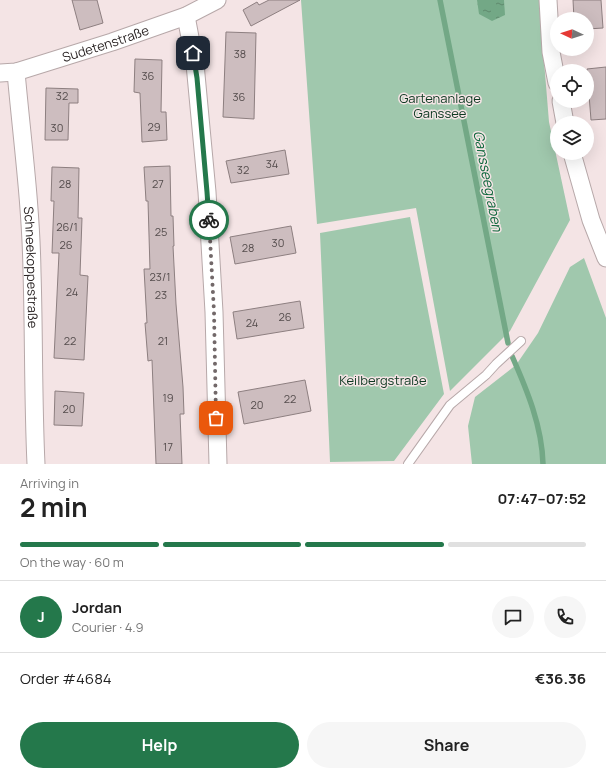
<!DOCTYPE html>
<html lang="en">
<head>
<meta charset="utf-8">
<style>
	:root { --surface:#fff; --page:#f6f6f6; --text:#222; --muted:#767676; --line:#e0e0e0; --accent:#24784b }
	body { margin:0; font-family:Manrope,sans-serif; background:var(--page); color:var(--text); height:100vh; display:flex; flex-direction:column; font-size:15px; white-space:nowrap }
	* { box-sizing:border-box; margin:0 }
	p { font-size:13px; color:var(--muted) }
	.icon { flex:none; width:22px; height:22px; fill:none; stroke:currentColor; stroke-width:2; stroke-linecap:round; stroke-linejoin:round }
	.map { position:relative; height:464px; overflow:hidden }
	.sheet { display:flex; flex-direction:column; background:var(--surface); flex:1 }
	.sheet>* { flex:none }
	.needle { width:26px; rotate:274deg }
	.controls { position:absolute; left:550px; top:12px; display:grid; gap:8px }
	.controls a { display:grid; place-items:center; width:44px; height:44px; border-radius:50%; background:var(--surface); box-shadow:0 4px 16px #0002; font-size:20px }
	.pin { position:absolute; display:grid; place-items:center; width:34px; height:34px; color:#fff; margin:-17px; border-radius:8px; box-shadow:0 2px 6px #0006 }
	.courier { position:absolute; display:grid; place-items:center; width:40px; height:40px; margin:-20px; border:3px solid #24784b; border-radius:50%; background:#fff; color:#222; box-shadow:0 1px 5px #0007 }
	.headline em { font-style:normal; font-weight:700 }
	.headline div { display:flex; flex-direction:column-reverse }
	.headline { display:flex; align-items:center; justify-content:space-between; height:68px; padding:0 20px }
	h1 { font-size:26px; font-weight:700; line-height:30px }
	.bar { display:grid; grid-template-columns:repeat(4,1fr); gap:6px 4px; align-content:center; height:48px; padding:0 20px }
	.bar i { height:5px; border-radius:3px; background:var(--line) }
	.bar .on { background:var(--accent) }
	.bar p { grid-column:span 4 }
	.line { display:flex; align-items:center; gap:10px; padding:0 20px; border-top:1px solid var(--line) }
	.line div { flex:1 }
	.round { display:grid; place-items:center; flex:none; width:42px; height:42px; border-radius:21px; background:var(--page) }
	.button { display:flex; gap:8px; margin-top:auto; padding:8px 20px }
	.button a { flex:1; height:46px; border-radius:24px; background:var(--accent); color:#fff; font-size:16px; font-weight:700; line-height:46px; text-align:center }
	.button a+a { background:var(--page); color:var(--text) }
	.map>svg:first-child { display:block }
	.green { fill:#a0c8ad }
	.water { fill:url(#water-ripples) }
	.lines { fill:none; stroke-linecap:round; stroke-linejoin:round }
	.stream { stroke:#73a886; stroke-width:5.5 }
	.building { fill:#cdbdbf; stroke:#8d7f80 }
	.service-casing { stroke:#b7a8a9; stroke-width:10 }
	.minor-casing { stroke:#b7a8a9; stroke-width:19 }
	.service { stroke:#fff; stroke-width:8 }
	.minor { stroke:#fff; stroke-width:17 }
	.done { stroke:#726869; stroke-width:4; stroke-dasharray:0 7.2 }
	.route { stroke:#24784b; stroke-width:5 }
	.labels { text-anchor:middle; stroke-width:3; stroke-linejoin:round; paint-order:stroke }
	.number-label { font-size:11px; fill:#544c4c }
	.street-label { font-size:13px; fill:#2c2626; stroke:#f4e4e5 }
	.park-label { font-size:13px; fill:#0d3921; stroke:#f4e4e5 }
	.water-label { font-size:14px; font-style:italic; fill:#0b663a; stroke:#f4e4e5 }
</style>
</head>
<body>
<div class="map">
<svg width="606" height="464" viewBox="0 0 606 464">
	<defs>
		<pattern id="water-ripples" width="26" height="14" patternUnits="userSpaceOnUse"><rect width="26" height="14" fill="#73a886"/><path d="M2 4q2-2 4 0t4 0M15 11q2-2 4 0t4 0" fill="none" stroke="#5f896d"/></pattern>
	</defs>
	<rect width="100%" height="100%" fill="#f4e4e5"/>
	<path class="green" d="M301,0H539L549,122L570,220L510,331L450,391L416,208L317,224Z
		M410,217L444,394L394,461L330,462L320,233Z
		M584,258L606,318V464H472L468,426L475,397L516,365L538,333L570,267Z"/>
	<path class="water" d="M477,0H504L505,15L492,21L479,14Z"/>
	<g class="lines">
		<path class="stream" d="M440,0L508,343
			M512,356C527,390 542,426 543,464"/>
	</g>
	<path class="building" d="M72,0H97L103,23L80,30Z
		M269,0H300L251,26L243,10L257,2L259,5Z
		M573,0H601L603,28L587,29V19H574Z
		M226,32L256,33L254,119L223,117Z
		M135,59L162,60L161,112H166L167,140L142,142L140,93L134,92Z
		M606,67V119L591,120L587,69Z
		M46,88L78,89V103H69L68,140H45Z
		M285,150L289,174L231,183L226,161Z
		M170,166L171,216H173L174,246H173L176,304L183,387L184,414H180L182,464H156L152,360L148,361L145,323H147L144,269H150L148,201H146L144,167Z
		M52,167L79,168L78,218H82L80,275L88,276L84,360L54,358L59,253H52L54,201H51Z
		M291,226L296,253L235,264L230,237Z
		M300,301L304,328L237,339L233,312Z
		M305,380L311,411L244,424L238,392Z
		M55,391L84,393L82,426L54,425Z"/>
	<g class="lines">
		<defs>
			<path id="service" d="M408,464L450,405L486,375L496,364L521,341"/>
			<g id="minor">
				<path d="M548,0L551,52L557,83"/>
				<path d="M186,16L195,64L207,192L214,312L218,464"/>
				<path id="s1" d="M16,72C22,139 31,205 32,272C34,336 33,400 36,464"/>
				<path id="s2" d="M0,73L16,72L112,42L186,16L217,0"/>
				<path d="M561,101L565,123"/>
				<path d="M572,153L591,220L606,258"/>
			</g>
		</defs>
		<use href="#service" class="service-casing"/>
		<use href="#minor" class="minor-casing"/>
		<use href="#service" class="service"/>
		<use href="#minor" class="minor"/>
	</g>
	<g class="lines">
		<path class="done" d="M209,220L214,312L216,418"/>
		<path class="route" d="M193,53L197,78L207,192L209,220"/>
	</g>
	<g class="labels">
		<g class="number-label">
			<text x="240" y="58">38</text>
			<text x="148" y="80">36</text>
			<text x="62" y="100">32</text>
			<text x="239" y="101">36</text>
			<text x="154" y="131">29</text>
			<text x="57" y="132">30</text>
			<text x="272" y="168">34</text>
			<text x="243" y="174">32</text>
			<text x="65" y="188">28</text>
			<text x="158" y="188">27</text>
			<text x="67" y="231">26/1</text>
			<text x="161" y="236">25</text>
			<text x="278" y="247">30</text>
			<text x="66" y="249">26</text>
			<text x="248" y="252">28</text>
			<text x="160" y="281">23/1</text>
			<text x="72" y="296">24</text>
			<text x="161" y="299">23</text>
			<text x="285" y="321">26</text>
			<text x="252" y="327">24</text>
			<text x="70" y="345">22</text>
			<text x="163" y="345">21</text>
			<text x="168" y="402">19</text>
			<text x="290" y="403">22</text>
			<text x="257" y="409">20</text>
			<text x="69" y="413">20</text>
			<text x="168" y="451">17</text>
		</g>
		<g class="street-label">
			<text dy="5" stroke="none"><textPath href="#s2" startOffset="110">Sudetenstraße</textPath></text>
			<text dy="5" stroke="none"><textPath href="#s1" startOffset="196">Schneekoppestraße</textPath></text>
		</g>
		<g class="park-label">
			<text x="440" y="103">Gartenanlage<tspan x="440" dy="15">Ganssee</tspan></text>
			<text x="383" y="385">Keilbergstraße</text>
		</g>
		<g class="water-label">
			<text transform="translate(488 181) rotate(79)" y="5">Gansseegraben</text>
		</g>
	</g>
</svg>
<div class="controls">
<a><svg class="needle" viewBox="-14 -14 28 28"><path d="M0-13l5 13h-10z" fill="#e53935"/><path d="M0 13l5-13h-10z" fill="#767676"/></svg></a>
<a><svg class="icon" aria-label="locate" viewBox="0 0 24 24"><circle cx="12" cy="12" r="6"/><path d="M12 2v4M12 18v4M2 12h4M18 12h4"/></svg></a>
<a><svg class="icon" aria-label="layers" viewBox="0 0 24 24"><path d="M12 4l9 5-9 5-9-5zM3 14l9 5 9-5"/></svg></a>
</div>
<div class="pin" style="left:216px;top:418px;background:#ea580c"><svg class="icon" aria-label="bag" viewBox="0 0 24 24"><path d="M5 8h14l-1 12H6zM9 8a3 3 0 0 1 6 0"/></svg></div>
<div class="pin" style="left:193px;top:53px;background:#1f2937"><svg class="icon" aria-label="home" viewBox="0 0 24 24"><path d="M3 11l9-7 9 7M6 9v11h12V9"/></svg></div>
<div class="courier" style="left:209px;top:220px"><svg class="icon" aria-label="bike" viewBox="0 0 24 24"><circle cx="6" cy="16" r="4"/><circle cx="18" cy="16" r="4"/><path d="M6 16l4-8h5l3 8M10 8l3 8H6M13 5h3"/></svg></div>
</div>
<section class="sheet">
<div class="headline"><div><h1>2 min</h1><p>Arriving in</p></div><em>07:47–07:52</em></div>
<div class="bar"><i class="on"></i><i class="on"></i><i class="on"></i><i></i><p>On the way · 60 m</p></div>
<div class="line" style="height:72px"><b class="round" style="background:var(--accent);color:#fff">J</b><div><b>Jordan</b><p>Courier · 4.9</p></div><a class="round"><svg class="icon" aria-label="chat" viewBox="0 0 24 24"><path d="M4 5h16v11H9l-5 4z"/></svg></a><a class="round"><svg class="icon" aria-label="phone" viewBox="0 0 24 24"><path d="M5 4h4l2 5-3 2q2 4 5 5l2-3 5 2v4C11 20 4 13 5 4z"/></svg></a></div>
<div class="line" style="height:52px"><div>Order #4684</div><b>€36.36</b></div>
<div class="button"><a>Help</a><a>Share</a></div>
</section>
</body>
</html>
